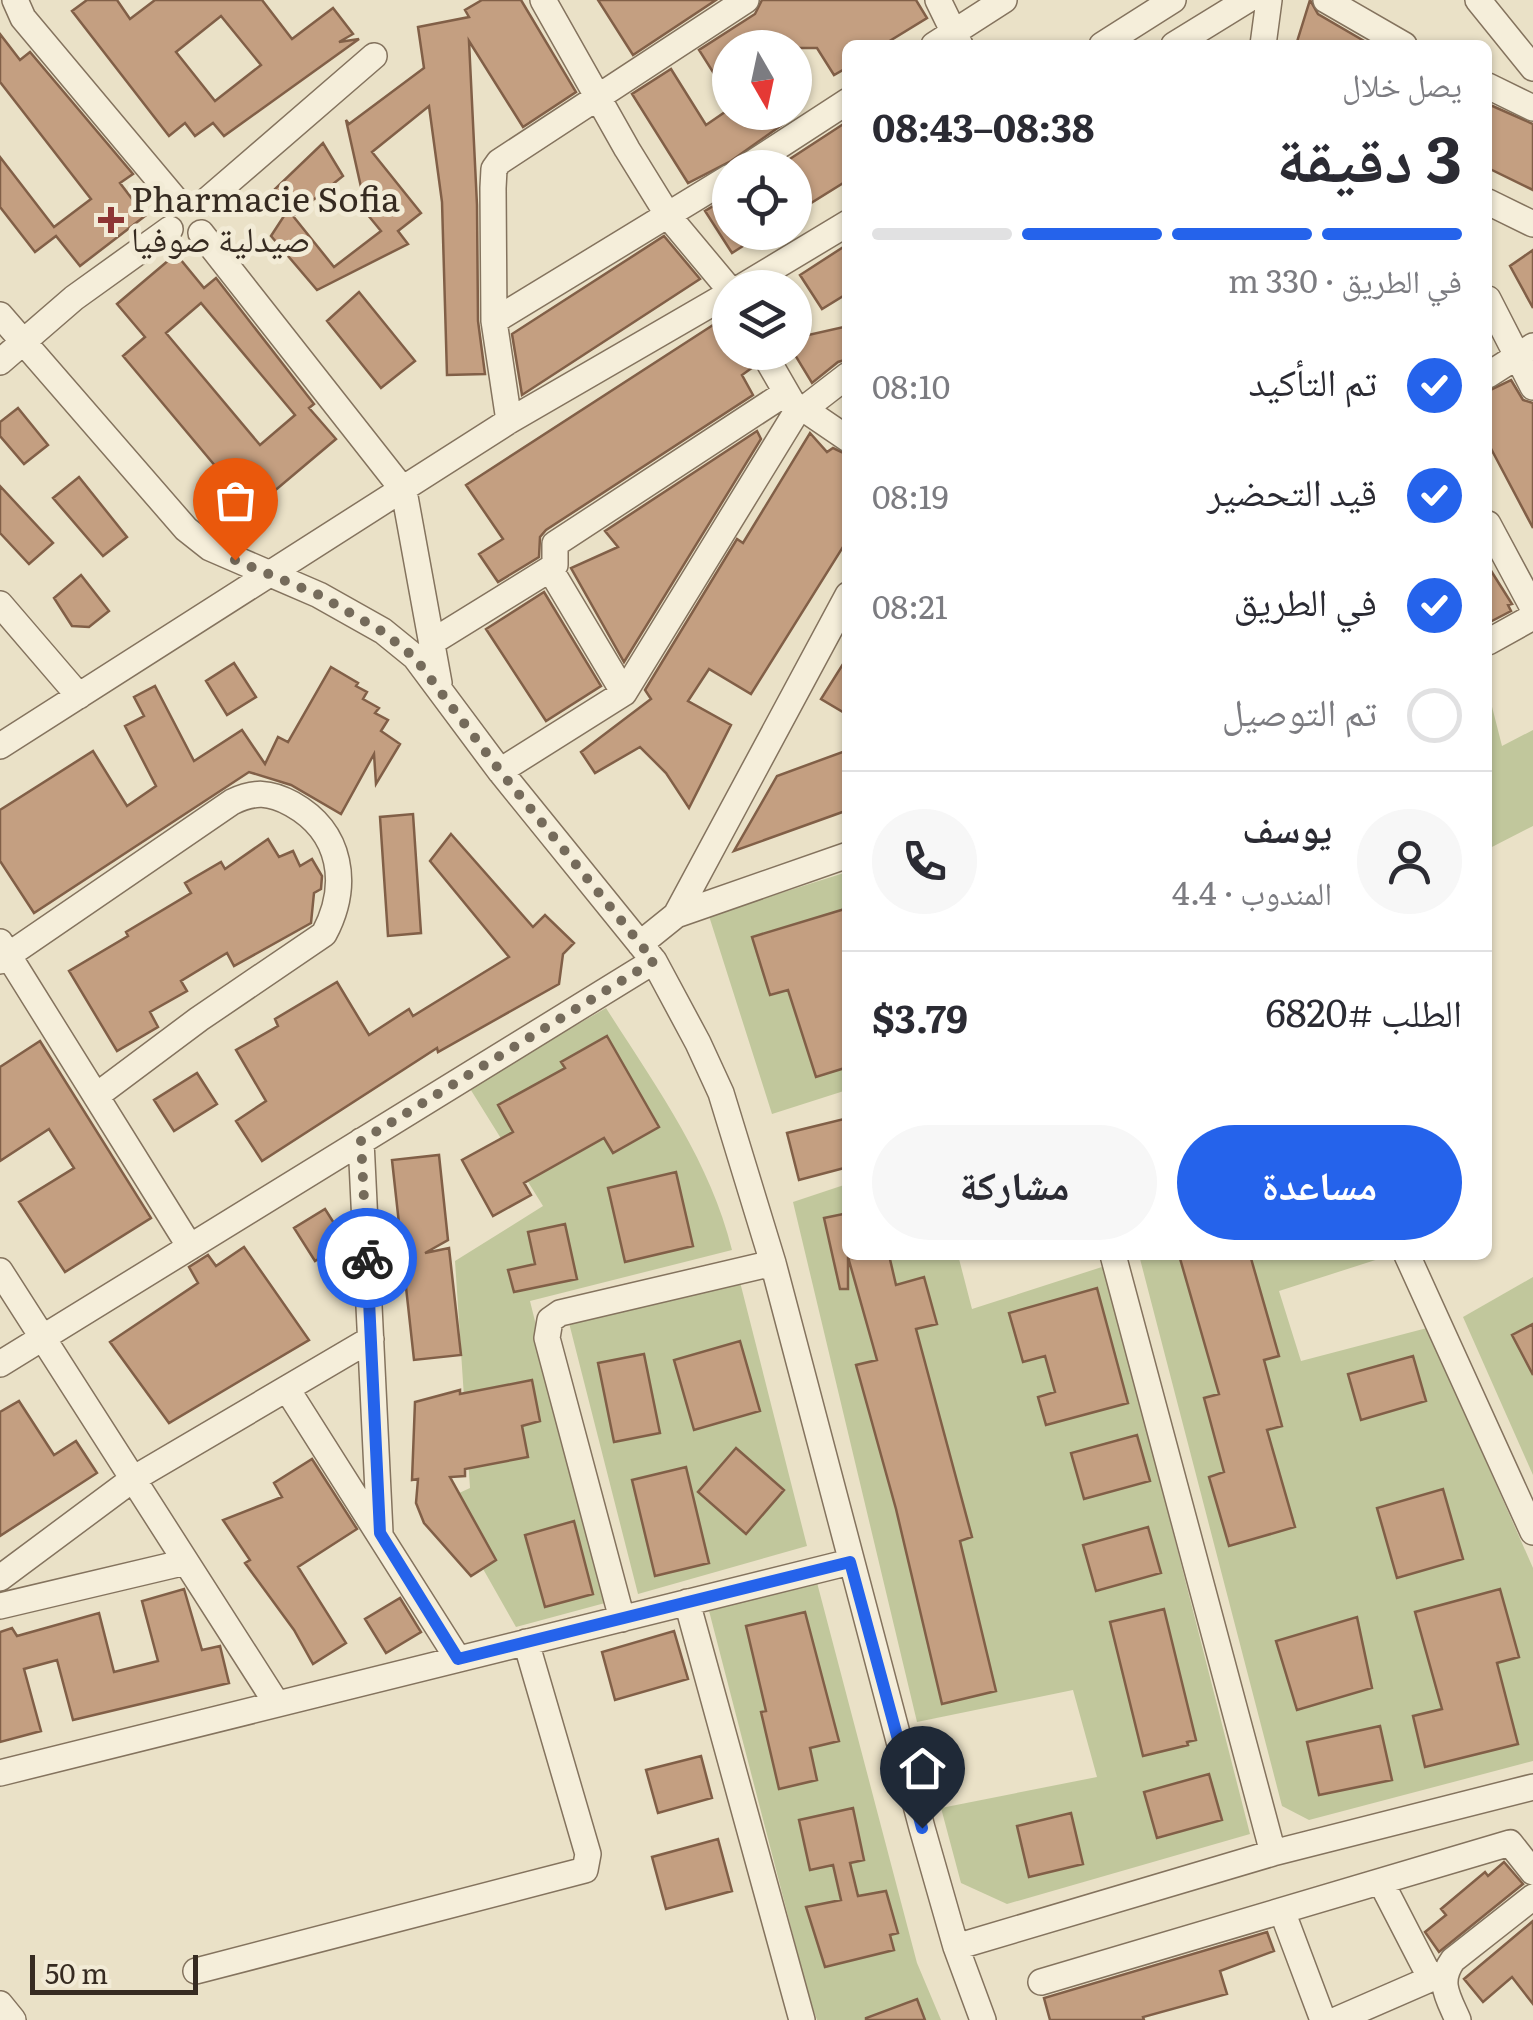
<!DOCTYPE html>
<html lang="ar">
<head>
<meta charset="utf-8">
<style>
	:root { --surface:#fff; --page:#f7f7f7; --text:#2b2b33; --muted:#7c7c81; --line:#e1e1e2; --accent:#2563eb }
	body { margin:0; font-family:Literata,"Noto Naskh Arabic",serif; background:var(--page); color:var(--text); direction:rtl; height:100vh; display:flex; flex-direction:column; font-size:38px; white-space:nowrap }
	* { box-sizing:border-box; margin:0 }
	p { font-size:32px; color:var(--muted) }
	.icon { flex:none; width:55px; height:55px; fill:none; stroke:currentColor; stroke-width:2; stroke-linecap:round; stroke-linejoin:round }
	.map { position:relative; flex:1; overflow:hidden; direction:ltr }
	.drawer { position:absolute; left:842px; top:40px; width:650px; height:1220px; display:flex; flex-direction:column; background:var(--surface); border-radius:15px; box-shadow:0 2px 8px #0004; direction:rtl }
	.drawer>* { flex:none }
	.needle { width:65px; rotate:171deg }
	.fabs { position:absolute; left:712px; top:30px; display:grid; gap:20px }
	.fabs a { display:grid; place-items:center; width:100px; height:100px; border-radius:50%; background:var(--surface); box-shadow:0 2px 8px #0004; font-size:50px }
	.scale { position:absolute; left:30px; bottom:25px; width:168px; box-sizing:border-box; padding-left:10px; border:5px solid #362b21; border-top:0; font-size:28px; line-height:35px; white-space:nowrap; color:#362b21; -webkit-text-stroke:8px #f2ebd6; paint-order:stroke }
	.pin { position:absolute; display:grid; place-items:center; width:85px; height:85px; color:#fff; margin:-102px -42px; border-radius:50% 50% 50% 0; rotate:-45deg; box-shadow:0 0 10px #0007 }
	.pin .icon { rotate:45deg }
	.courier { position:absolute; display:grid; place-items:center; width:100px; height:100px; margin:-50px; border:8px solid #2563eb; border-radius:50%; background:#fff; color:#222; box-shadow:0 2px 12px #0007 }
	.summary em { font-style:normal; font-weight:700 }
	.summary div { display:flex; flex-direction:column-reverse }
	.summary { display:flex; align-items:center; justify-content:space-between; height:170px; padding:0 30px }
	h1 { font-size:65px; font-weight:700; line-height:75px }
	.bar { display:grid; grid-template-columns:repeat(4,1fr); gap:15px 10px; align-content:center; height:120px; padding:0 30px }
	.bar i { height:12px; border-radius:8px; background:var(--line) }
	.bar .current { background:var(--accent) }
	.bar p { grid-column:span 4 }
	.line { display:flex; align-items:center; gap:25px; padding:0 30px; border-top:2px solid var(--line) }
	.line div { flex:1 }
	.round { display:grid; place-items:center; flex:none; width:105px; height:105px; border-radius:52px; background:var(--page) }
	ol { padding:0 30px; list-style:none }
	li { display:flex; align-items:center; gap:30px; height:110px }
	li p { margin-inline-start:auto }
	li .icon { padding:10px; border-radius:50%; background:var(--accent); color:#fff; stroke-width:4 }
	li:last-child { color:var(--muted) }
	li i { width:55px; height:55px; border:5px solid var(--line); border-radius:50% }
	.cta { display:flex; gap:20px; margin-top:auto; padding:20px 30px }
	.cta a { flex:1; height:115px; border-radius:60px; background:var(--accent); color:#fff; font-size:40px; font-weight:700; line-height:115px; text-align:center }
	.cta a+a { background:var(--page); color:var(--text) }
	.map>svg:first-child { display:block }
	.green { fill:#c1c79c }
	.building { fill:#c49f81; stroke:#815f47; stroke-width:2.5; fill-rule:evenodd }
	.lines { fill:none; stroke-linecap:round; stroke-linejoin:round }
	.minor-casing { stroke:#84735e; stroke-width:28 }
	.minor { stroke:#f5eeda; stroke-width:25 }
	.done { stroke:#756b5b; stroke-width:10; stroke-dasharray:0 18 }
	.route { stroke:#2563eb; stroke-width:12 }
	.poi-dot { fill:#8d3635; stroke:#f2ebd6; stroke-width:4 }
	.labels { text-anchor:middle; stroke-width:10; stroke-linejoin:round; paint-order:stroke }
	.poi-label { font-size:35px; fill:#362b21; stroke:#f2ebd6; text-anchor:start }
</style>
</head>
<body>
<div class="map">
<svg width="1533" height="2020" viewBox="0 0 1533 2020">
	<rect width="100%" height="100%" fill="#eae1c7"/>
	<path class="green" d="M1488,691L1502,746L1533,730V826L1488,849Z
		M847,872V1090L772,1114L709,916Z
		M606,1008C655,1085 710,1160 732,1250L530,1301L605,1603L516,1627L444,1500L470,1488L455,1261L543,1206L469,1087Z
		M847,1184L848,1255H958L972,1309L1105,1266L1250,1834L1007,1904L961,1883L941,1808L1097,1777L1073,1690L917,1722L793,1202Z
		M1139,1255H1391L1279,1291L1301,1361L1427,1328L1533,1568V1761L1309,1820L1282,1806Z
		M1533,1277V1475L1463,1317Z
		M739,1278L807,1546L638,1594L568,1319Z
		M815,1575L917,1963L941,2020H817L809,1997L707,1603Z"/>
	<path class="building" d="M87,0H117L130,19L155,0H262L292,39L333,8L353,34L339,42L359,39L224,136L213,123L195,136L185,123L169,136L72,11ZM221,16L261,65L215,101L176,52Z
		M482,0H521L576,92L523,127L469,41L477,205L478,321L485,374L447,375L442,202L429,106L372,152L421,213L398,231L408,244L317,290L271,236L286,213L275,189L323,143L343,176L293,216L334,267L381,231L367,214L346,120L349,124L424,68L418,27L469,17L465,10Z
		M598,0H716L633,55Z
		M762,0H916L927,18L883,45H848V67L834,75L817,48H730V99L699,50L755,14Z
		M1310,0L1318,14L1371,45H1296Z
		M0,34L20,60L30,52L133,174L120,183L145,216L80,266L56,236L35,252L0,207V157L54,227L91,199L0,82Z
		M671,69L706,125L725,112H777L783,124L731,161L688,183L632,94Z
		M1488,104L1533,124V190L1488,168Z
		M848,121V180L795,213V168H776Z
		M730,196V232H765L732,253L705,211Z
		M664,236L700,279L522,395L512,334Z
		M848,244V293L822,309L800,275Z
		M1533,250V308L1510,266Z
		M176,254L204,288L216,278L314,404L309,408L336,439L272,493L247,463L227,480L123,356L145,337L117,304ZM201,303L295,415L260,445L166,333Z
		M359,292L415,361L381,388L327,321Z
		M730,314V352H747L753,367L742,375L753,395L546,530L540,537L539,557L498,582L479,554L503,539L466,485Z
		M848,326V359L838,362L812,383L795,355V338Z
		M1511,380L1523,400L1533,403V528L1488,443V391Z
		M18,408L48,445L24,464L0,436V422Z
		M757,431L761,439L624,662L571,568L618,547L605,531Z
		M810,433L827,452L833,448L848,455V539L751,694L709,669L688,701L731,725L689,808L666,773L640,747L595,773L581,752L651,699L645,690L737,539L743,543Z
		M79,477L127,537L103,556L53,498Z
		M0,486L53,543L29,564L0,533Z
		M1488,566L1512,604L1508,605L1511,611L1488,623Z
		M81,575L109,611L89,627L72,626L54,598Z
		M544,592L601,686L546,721L486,629Z
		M848,656V715L821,699Z
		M234,663L256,697L227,715L206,681Z
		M331,667L358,683L356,686L367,692L363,699L379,708L375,713L388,720L381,731L400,744L376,784L374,754L341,814L291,785L249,772L34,913L0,861V810L93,751L127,806L156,786L125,726L144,716L134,697L155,686L194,761L242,730L265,764L278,737L288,742Z
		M848,750V810L734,851L777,776Z
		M413,814L421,933L388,936L380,817Z
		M451,834L533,927L545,915L574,943L563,954L559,984L438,1052L437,1048L262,1161L236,1121L266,1101L236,1050L278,1026L275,1019L337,982L369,1035L409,1009L413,1016L509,957L430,861Z
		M268,839L279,857L293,851L300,866L312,859L322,876L321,889L314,893L311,923L234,966L227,953L181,981L187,991L150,1012L158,1027L117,1051L69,971L128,936L126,932L191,893L185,883L221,862L225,869Z
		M848,908V1067L816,1077L788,990L770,995L752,937Z
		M607,1036L659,1127L613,1153L604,1138L524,1183L531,1195L493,1216L462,1160L513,1132L498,1105L565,1068L561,1062Z
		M40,1041L151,1218L65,1272L19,1202L74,1168L49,1129L0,1161V1067Z
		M197,1073L217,1104L174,1131L154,1100Z
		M848,1118V1167L799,1180L787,1133Z
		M439,1155L448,1240L425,1253L449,1248L461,1355L414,1360L392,1160Z
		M676,1172L693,1246L625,1262L608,1188Z
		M325,1209L346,1242L315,1261L294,1228Z
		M848,1213V1255H889L896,1285L924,1277L937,1324L916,1329L972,1537L960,1541L996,1691L942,1704L896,1509L856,1365L877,1360L848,1257V1289H840L824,1218Z
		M565,1224L577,1279L514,1292L508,1270L535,1264L528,1232Z
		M244,1247L309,1340L169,1423L110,1342L198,1283L189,1267L208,1255L216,1266Z
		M1179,1255H1250L1279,1356L1264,1360L1282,1426L1267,1430L1295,1527L1229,1546L1209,1477L1224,1472L1204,1398L1219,1394Z
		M1097,1288L1128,1403L1046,1425L1038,1397L1055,1392L1045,1356L1023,1362L1009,1313Z
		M1533,1324V1375L1512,1335Z
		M740,1341L760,1411L694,1430L674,1360Z
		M644,1354L660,1433L614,1442L598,1363Z
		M1413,1356L1426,1401L1361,1420L1348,1374Z
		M532,1380L540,1421L522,1426L528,1457L465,1469V1476L450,1477L496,1560L471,1576L424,1523L416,1503L418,1479L412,1480L415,1402L460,1390V1394Z
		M19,1401L54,1455L76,1441L97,1473L0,1536V1412Z
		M1137,1435L1150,1481L1084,1499L1071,1453Z
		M736,1448L784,1490L746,1534L698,1492Z
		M312,1459L357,1529L298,1567L346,1643L313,1664L294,1630L245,1563L250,1560L223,1520L282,1497L274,1483Z
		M686,1467L709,1563L655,1576L632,1480Z
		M1443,1489L1463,1559L1397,1578L1377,1508Z
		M574,1521L593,1594L545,1607L525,1535Z
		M1148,1527L1161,1573L1096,1591L1083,1545Z
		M184,1589L202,1650L220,1646L229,1683L73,1720L57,1660L24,1669L41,1731L0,1742V1632L12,1628L17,1636L99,1613L114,1672L158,1661L142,1601Z
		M1500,1589L1519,1657L1497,1663L1518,1744L1425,1767L1413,1716L1442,1709L1415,1612Z
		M400,1598L421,1632L386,1653L365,1619Z
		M1164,1609L1196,1740L1187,1742L1188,1745L1143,1756L1110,1622Z
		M805,1612L839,1741L810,1748L817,1780L779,1789L761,1712L766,1711L746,1626Z
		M1357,1617L1372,1688L1297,1710L1276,1641Z
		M674,1631L688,1679L615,1700L602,1652Z
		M1380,1726L1392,1780L1319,1795L1307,1742Z
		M701,1756L712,1798L658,1813L646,1770Z
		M1209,1774L1222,1820L1157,1838L1144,1792Z
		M853,1808L864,1860L850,1863L858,1896L886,1891L898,1933L890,1935L894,1950L825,1967L806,1907L841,1900L833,1865L810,1870L799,1820Z
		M1071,1813L1083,1864L1029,1877L1017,1826Z
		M718,1839L732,1891L666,1909L652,1857Z
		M1504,1862L1523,1884L1439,1952L1425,1932L1446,1915L1441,1909L1485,1872L1488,1876Z
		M1533,1921V2004L1512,1977L1483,2002L1464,1979Z
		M1267,1932L1274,1951L1220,1971L1227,1994L1143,2017L1144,2020H1050L1044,1998Z
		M917,1999L925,2020H866V2018Z"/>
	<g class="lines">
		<defs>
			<path id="minor" d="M15,0L23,18L174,198
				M543,0L627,149L669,217L730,290
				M938,0L960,45
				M1326,0L1404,45
				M1478,0L1533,68
				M934,45L1004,0
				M1102,45L1173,0
				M1174,45L1247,0
				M1263,45L1269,0
				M1488,86L1533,108
				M745,168L848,101
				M205,202L374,56
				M1488,202L1533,224
				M201,233L404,491L439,683
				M740,288L848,223
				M1488,299L1533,387
				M0,315L186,529L210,548L319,595L383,631L415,657L500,771L654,961L698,1043L721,1093L773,1263L922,1828L956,1947L983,2020
				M494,321L493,188L494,169L499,162L746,0
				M763,352L797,411L804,409L848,439
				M0,362L74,298L170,229
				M1488,375L1533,346
				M804,409L848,375
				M509,421L494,321L730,177
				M1488,524L1533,608
				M550,569L624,693
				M0,604L79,696
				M432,642L550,569L555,565V544L784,394
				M1488,642L1533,617
				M0,746L509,421L730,293
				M500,771L624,693L797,411
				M676,915L848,595
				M0,942L190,1247
				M640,944L676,915L848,855
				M0,961L232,802C254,791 270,792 292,804C342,832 350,885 324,934L199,1019L96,1096
				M361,1141L380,1533
				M1113,1255L1273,1853
				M1407,1255L1533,1532
				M0,1271L277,1704
				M0,1364L654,961
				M287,1389L458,1659
				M0,1578L133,1479L371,1339
				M687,1602L802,2020
				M0,1606L186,1562
				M622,1619L547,1338L550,1320L560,1313L773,1263
				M0,1773L850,1562
				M1381,1882L1431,1979
				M1282,1911L1323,2020
				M956,1947L1273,1853L1533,1787
				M196,1971L585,1870L588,1854L526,1642
				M1041,1982L1510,1843L1533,1872
				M0,2004L13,2020
				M1336,2020L1444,1973
				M1458,2020C1448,1997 1437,1982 1453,1960L1533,1897"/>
		</defs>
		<use href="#minor" class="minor-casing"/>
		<use href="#minor" class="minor"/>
	</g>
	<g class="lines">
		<path class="done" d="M235,560L319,595L383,632L415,658L500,771L654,961L361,1141L367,1258"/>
		<path class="route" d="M367,1258L380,1533L458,1659L850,1562L922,1828"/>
	</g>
	<path class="poi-dot" d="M106 205h10v10h10v10h-10v10h-10v-10h-10v-10h10z"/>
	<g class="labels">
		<g class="poi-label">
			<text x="131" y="212">Pharmacie Sofia<tspan x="131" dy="40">صيدلية صوفيا</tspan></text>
		</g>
	</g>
</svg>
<div class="fabs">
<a><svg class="needle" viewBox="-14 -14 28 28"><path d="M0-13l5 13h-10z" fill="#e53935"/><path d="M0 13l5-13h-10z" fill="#7c7c81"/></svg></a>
<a><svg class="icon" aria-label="locate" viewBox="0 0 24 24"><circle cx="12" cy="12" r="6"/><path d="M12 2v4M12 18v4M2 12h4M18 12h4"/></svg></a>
<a><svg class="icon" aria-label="layers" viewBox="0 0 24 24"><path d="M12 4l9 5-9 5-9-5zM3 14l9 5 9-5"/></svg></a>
</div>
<div class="scale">50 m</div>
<div class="pin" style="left:235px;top:560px;background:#ea580c"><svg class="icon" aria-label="bag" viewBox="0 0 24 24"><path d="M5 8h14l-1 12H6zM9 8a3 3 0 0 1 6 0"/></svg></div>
<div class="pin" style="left:922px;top:1828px;background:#1f2937"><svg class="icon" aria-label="home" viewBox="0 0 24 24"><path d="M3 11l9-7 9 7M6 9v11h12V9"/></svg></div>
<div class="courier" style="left:367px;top:1258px"><svg class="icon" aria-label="bike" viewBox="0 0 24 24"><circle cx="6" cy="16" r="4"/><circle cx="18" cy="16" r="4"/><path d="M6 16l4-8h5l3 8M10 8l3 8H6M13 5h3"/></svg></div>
<section class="drawer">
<div class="summary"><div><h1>3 دقيقة</h1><p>يصل خلال</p></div><em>08:38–08:43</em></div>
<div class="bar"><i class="current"></i><i class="current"></i><i class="current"></i><i></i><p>في الطريق · 330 m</p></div>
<ol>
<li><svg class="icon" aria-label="check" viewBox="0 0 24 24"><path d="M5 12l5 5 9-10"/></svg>تم التأكيد<p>08:10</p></li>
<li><svg class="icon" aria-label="check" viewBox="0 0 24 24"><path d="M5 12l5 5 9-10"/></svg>قيد التحضير<p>08:19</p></li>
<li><svg class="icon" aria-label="check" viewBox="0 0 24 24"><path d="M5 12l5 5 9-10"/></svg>في الطريق<p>08:21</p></li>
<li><i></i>تم التوصيل</li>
</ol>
<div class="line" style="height:180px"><a class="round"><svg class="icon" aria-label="person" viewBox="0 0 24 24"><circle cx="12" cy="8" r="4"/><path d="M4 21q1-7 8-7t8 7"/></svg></a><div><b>يوسف</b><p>المندوب · 4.4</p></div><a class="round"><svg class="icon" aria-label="phone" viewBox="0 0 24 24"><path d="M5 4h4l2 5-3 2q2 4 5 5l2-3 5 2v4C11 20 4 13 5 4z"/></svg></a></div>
<div class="line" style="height:130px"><div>الطلب #6820</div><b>$3.79</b></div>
<div class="cta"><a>مساعدة</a><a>مشاركة</a></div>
</section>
</div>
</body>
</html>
